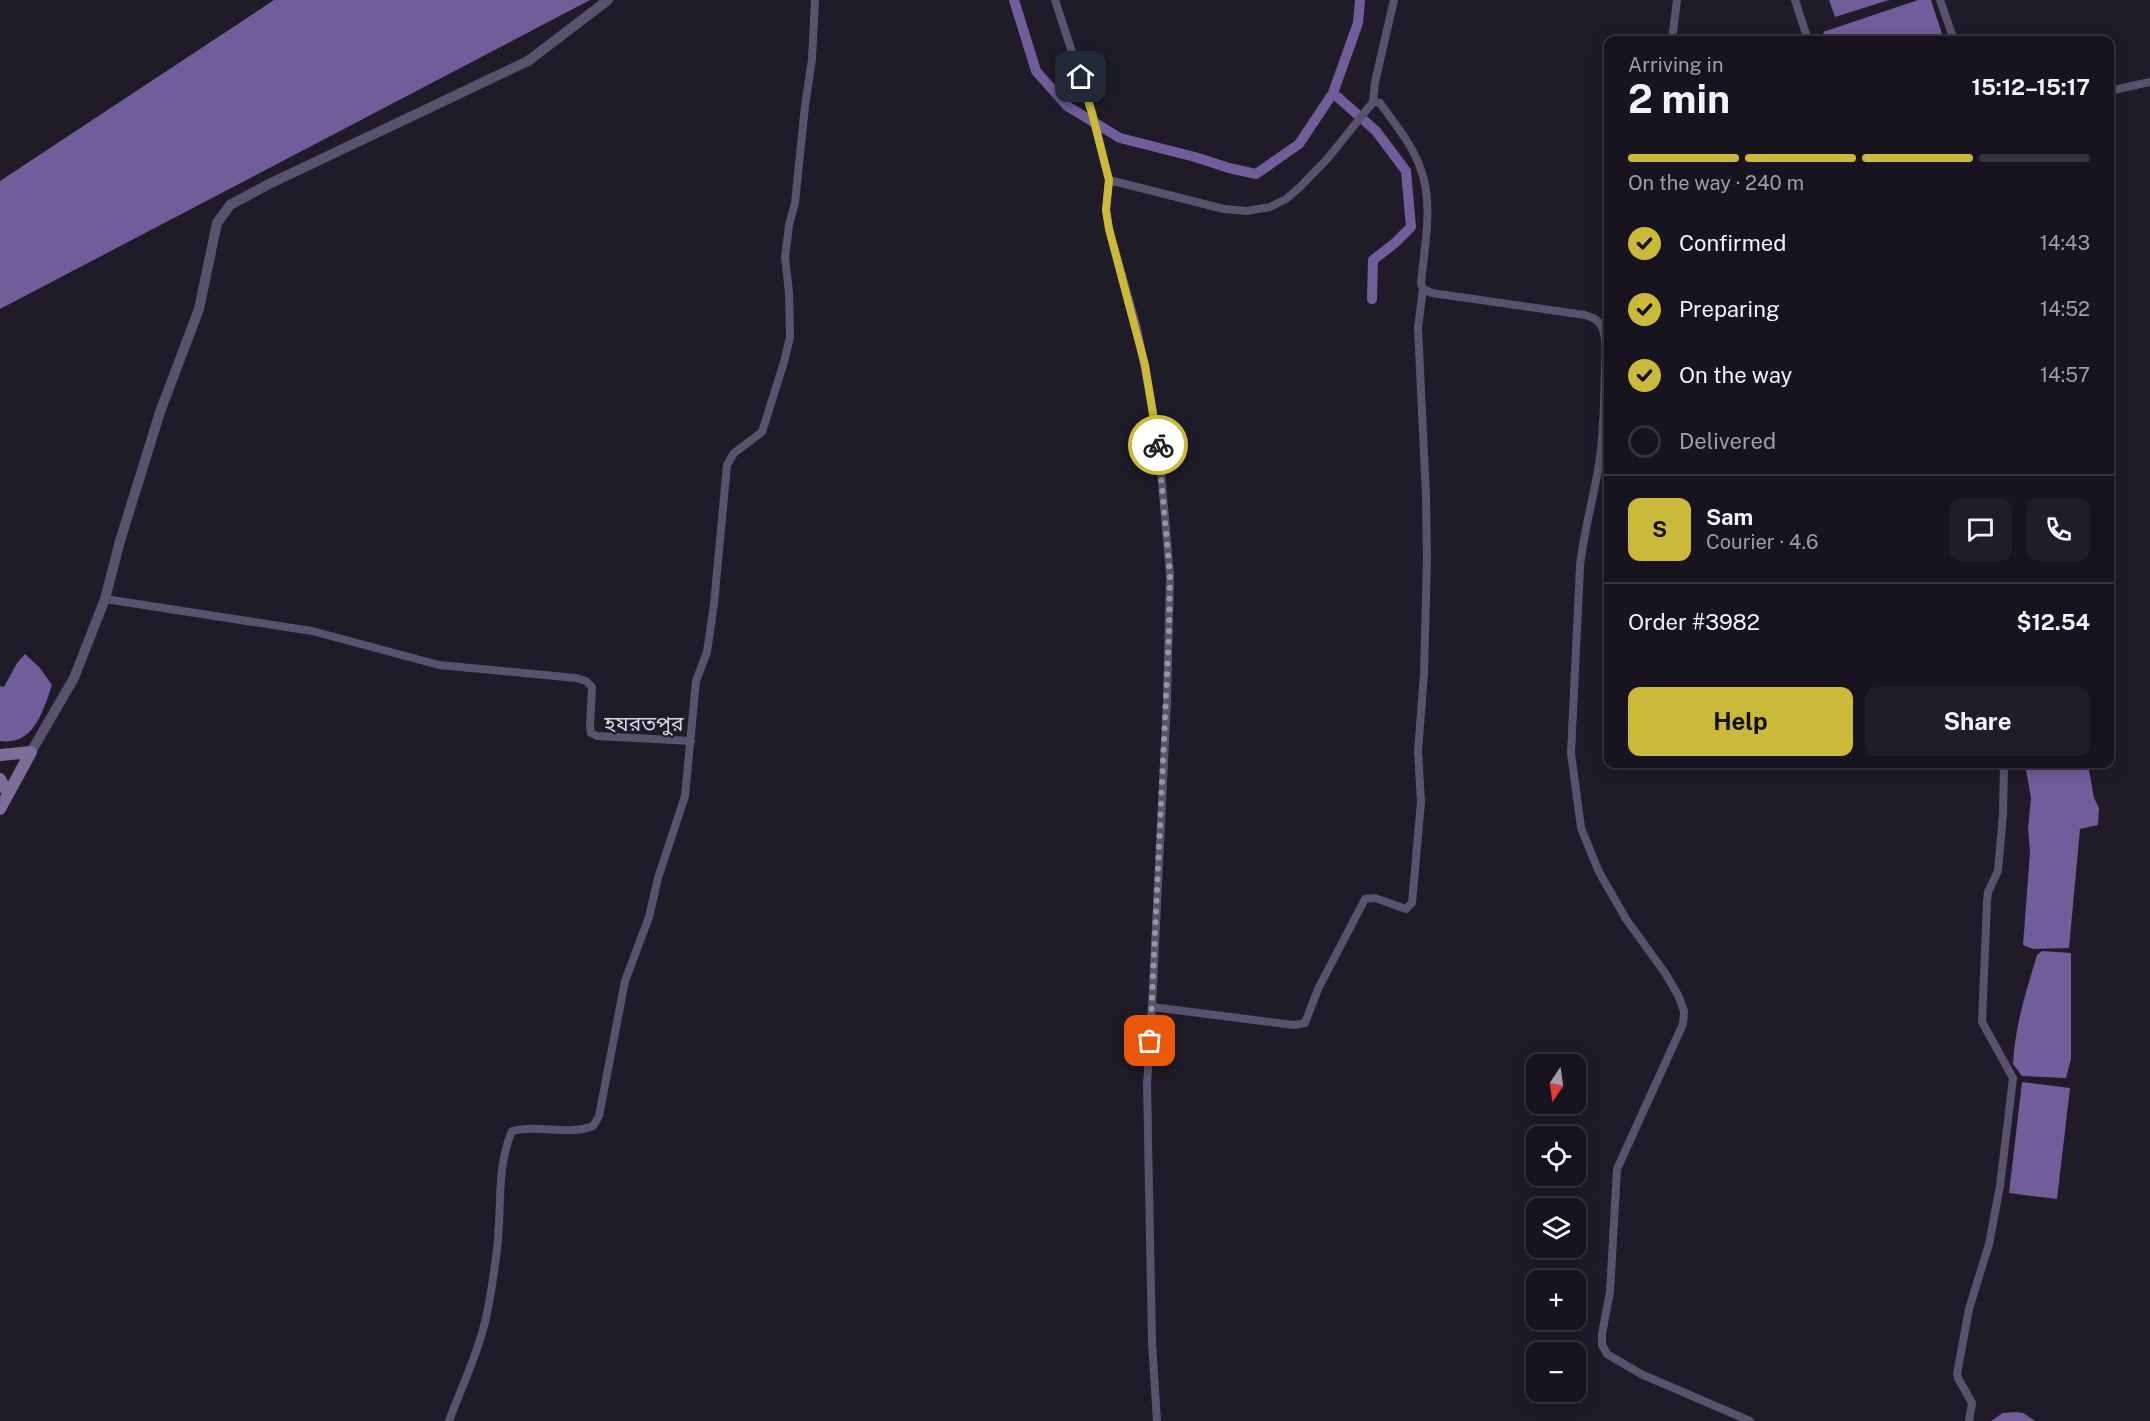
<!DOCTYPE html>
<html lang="en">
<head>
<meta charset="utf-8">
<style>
	:root { --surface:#17141f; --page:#201d28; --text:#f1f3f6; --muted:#9e9ea4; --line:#36333d; --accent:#cbba39 }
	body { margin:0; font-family:"Public Sans","Noto Sans Bengali",sans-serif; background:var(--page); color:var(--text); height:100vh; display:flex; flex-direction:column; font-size:22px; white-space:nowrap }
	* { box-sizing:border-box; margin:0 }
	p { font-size:20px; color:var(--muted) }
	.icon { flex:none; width:33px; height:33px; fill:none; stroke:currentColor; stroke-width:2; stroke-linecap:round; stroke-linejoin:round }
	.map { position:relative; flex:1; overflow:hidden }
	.side { position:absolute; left:1604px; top:36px; width:510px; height:732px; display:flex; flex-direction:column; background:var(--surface); border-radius:12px; box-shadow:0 3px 15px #0003,0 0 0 2px var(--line) }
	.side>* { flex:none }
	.needle { width:39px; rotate:193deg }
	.fabs { position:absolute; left:1526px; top:1054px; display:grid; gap:12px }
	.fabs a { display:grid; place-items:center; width:60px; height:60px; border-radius:12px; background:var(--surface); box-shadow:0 3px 15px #0003,0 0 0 2px var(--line); font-size:30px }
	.pin { position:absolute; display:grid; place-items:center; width:51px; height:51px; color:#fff; margin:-26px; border-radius:12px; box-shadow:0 3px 9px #0006 }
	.courier { position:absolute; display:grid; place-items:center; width:60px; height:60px; margin:-30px; border:4px solid #cbba39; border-radius:50%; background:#fff; color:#222; box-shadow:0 2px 8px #0007 }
	.summary em { font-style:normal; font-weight:700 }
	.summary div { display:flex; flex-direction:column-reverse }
	.summary { display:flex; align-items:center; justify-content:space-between; height:102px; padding:0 24px }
	h1 { font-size:39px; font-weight:700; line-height:45px }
	.bar { display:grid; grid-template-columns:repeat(4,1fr); gap:9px 6px; align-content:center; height:72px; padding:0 24px }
	.bar i { height:8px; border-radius:4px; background:var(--line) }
	.bar .selected { background:var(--accent) }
	.bar p { grid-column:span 4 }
	.line { display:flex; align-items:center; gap:15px; padding:0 24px; border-top:2px solid var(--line) }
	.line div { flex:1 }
	.round { display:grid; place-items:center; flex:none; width:63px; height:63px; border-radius:12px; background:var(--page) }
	ol { padding:0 24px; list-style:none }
	li { display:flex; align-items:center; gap:18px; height:66px }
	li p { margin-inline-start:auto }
	li .icon { padding:6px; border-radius:50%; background:var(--accent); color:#111; stroke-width:4 }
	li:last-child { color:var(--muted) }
	li i { width:33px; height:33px; border:3px solid var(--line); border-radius:50% }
	.button { display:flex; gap:12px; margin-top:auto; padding:12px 24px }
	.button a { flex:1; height:69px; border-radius:12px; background:var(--accent); color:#111; font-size:24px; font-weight:700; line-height:69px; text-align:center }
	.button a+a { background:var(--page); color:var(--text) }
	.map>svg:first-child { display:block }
	.water { fill:#705d99 }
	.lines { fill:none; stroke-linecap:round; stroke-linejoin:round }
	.canal { stroke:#705d99; stroke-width:10 }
	.minor { stroke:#59526c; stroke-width:8 }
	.tertiary { stroke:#59526c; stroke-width:10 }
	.secondary { stroke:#7b6f99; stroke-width:12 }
	.done { stroke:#9895a1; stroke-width:6; stroke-dasharray:0 10.8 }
	.route { stroke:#cbba39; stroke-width:8 }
	.labels { text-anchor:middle; stroke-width:4.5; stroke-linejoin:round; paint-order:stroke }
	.quarter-label { font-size:21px; fill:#d9d7e1; stroke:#1f1b29 }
</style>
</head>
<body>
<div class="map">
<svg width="2150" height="1421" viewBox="0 0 2150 1421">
	<rect width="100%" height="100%" fill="#1f1b29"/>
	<path class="water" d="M274,0H590L0,309V181Z
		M1829,0H1889L1835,17Z
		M1918,0H1931L1944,40H1826L1823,32Z
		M25,654L40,668L52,685C43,711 34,746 0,741V686L4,687L17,663Z
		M2025,764H2088L2094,798L2099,808L2098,825L2080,829L2069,948L2033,949L2023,945L2030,852L2028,828L2031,798Z
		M2042,951L2071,953V1059L2066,1078L2022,1076L2013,1064C2015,1025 2026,992 2037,955Z
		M2022,1082L2070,1088L2057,1199L2009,1193Z
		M2016,1412L2023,1413L2035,1421H1991L2003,1413Z"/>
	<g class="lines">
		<path class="canal" d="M1014,0L1036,71L1067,106L1120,138L1195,157L1229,168L1256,174L1299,144L1333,93L1358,23L1360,0
			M1333,93L1376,131L1406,171L1411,227L1395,243L1373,260L1372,299"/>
		<path class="minor" d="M1055,0L1092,113L1109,180L1106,210L1109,229L1137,328L1155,422L1160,460L1170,575L1167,701L1151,1027L1147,1084L1152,1342L1157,1421
			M1795,0L1808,40
			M1940,0L1954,40
			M1672,40L1677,0
			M2109,91L2150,82
			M1373,102L1380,103C1394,123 1413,145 1421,170C1434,205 1424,248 1421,284L1423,289L1432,293L1585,315C1591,317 1597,319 1600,324C1608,335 1605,357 1605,370C1604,399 1604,428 1600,457C1595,494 1584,529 1580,566L1571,753L1581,828L1599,872L1626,919L1665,973L1678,995L1684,1011L1683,1024L1617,1169L1610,1292L1602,1334V1345L1607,1354L1641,1374L1750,1421
			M1373,102L1375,82L1394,0
			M1109,180L1224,209L1247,211L1270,207L1286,199L1300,187L1328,158L1373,102
			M105,599L312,631L439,665L576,678L586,681L592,687L590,727L591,733L597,736L691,741
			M1152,1007L1294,1025L1305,1023L1318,989L1365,899L1375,898L1406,909L1412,903L1421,802L1418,751L1424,674L1427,559L1426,496L1418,328L1423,289
			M449,1421C461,1388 477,1356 485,1322C491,1298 494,1273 497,1249C502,1210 496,1168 512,1131C539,1124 568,1136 593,1126L599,1116L625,981L649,917L658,878L685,796L696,681L707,652L714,604L727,465L734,453L762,432L784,362L790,337L789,292L785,258L789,225L795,203L805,106L812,59L815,0
			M1969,1421L1972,1403L1958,1378L1957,1374L1969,1309L1989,1244L2000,1186L2013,1078L1982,1022L1987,902L1988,892L1998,871L2003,814L2004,764"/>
		<path class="tertiary" d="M31,752L74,678L105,599L120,541L160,412L199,309L217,223L230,205L269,184L528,61L608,0"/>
		<path class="secondary" d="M0,755L31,752
			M0,779L8,794
			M0,809L31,752"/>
	</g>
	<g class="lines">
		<path class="done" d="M1150,1041L1169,632L1170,575L1158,445"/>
		<path class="route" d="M1081,77L1092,113L1109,180L1106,210L1109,229L1145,365L1158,445"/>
	</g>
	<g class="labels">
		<g class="quarter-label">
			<text x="644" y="731">হযরতপুর</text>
		</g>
	</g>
</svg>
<div class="fabs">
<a><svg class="needle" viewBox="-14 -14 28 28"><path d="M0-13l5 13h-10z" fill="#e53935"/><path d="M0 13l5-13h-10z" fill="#9e9ea4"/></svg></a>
<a><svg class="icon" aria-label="locate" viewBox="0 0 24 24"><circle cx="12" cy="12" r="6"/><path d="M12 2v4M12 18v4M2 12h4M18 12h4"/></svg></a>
<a><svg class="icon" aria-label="layers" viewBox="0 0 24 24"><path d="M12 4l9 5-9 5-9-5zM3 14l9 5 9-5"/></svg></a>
<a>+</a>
<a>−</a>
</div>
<div class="pin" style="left:1150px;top:1041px;background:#ea580c"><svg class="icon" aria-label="bag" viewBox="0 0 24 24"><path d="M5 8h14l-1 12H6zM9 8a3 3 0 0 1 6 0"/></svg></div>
<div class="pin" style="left:1081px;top:77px;background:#1f2937"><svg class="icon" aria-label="home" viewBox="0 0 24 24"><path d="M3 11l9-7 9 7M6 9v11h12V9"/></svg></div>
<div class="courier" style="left:1158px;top:445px"><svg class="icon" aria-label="bike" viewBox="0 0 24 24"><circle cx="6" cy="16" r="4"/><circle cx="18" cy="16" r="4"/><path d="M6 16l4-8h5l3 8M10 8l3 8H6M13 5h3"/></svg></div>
<section class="side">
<div class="summary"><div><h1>2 min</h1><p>Arriving in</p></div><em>15:12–15:17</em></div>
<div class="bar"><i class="selected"></i><i class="selected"></i><i class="selected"></i><i></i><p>On the way · 240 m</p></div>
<ol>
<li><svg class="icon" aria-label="check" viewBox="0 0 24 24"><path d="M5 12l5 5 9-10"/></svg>Confirmed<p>14:43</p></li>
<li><svg class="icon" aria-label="check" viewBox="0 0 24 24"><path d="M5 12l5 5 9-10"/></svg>Preparing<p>14:52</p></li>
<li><svg class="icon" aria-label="check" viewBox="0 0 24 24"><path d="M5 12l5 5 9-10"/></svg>On the way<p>14:57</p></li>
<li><i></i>Delivered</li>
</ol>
<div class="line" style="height:108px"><b class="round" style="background:var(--accent);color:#111">S</b><div><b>Sam</b><p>Courier · 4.6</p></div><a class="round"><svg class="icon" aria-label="chat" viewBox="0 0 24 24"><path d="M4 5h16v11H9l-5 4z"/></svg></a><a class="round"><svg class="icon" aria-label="phone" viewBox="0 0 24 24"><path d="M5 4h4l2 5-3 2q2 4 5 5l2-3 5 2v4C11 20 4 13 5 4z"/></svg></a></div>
<div class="line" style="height:78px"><div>Order #3982</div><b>$12.54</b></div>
<div class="button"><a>Help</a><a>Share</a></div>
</section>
</div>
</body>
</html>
